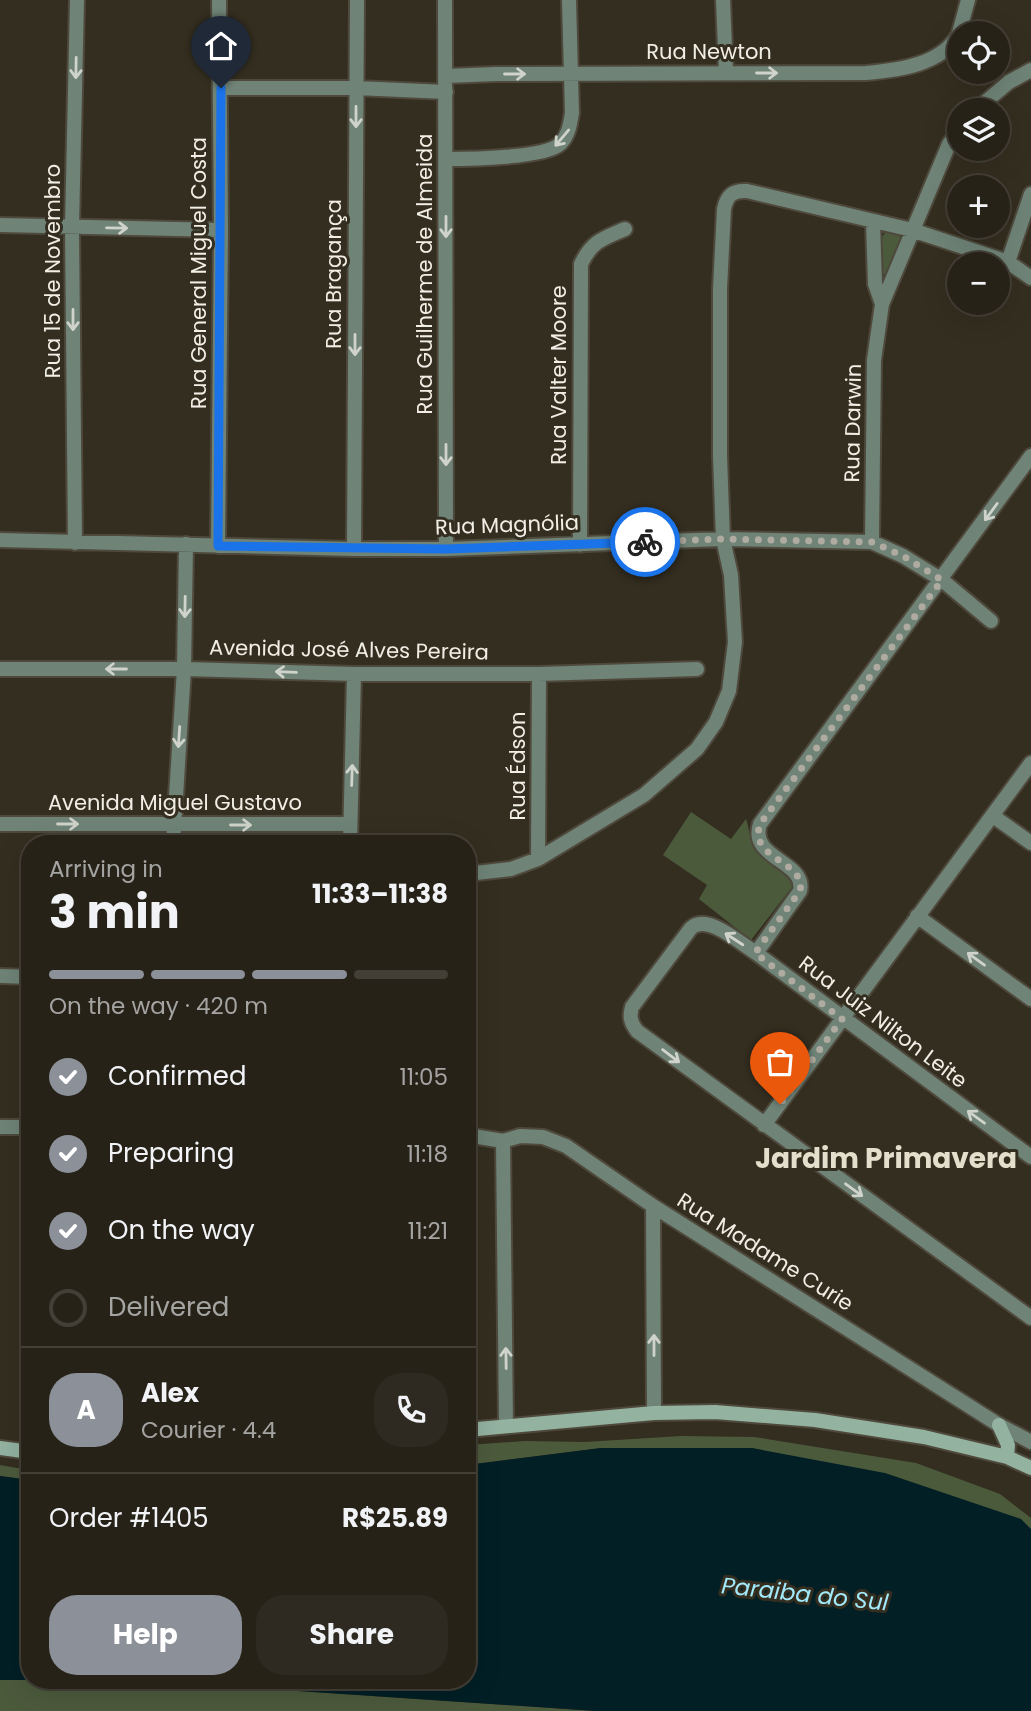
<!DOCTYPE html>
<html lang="en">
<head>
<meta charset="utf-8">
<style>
	:root { --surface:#272218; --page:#2f2a21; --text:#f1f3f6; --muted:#a4a4a2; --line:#433f37; --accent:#8c9099 }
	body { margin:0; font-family:Poppins,sans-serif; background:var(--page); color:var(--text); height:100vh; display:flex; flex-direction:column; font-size:26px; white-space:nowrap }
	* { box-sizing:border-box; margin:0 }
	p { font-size:23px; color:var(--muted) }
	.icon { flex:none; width:38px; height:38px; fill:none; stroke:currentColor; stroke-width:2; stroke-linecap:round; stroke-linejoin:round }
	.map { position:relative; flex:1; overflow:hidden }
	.side { position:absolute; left:21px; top:835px; width:455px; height:854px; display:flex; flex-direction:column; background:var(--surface); border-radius:28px; box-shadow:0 7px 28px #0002,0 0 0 2px var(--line) }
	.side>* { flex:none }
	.controls { position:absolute; left:947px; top:21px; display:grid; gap:14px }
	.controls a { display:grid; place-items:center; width:63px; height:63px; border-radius:50%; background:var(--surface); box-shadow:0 7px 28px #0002,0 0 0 2px var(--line); font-size:35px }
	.pin { position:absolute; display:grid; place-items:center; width:60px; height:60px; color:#fff; margin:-72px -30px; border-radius:50% 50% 50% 0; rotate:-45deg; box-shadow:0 0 7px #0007 }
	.pin .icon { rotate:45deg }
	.courier { position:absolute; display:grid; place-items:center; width:70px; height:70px; margin:-35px; border:5px solid #1a73e8; border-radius:50%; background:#fff; color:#222; box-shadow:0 2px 9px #0007 }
	.head em { font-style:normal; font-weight:700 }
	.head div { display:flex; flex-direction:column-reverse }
	.head { display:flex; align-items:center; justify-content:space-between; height:119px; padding:0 28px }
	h1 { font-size:46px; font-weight:700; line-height:52px }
	.bar { display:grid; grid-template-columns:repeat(4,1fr); gap:10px 7px; align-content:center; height:84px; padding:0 28px }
	.bar i { height:9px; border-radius:5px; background:var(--line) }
	.bar .current { background:var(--accent) }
	.bar p { grid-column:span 4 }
	.line { display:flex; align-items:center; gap:18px; padding:0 28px; border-top:2px solid var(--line) }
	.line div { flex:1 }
	.round { display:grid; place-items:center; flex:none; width:74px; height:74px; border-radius:28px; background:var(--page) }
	ol { padding:0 28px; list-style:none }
	li { display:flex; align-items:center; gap:21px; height:77px }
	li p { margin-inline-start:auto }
	li .icon { padding:7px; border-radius:50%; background:var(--accent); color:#fff; stroke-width:4 }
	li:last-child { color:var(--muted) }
	li i { width:38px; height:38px; border:4px solid var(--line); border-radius:50% }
	.primary-button { display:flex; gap:14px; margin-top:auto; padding:14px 28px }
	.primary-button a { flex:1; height:80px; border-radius:28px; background:var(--accent); color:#fff; font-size:28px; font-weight:700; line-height:80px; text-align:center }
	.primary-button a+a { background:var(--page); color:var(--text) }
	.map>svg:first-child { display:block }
	.green { fill:#4c5a3c }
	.water { fill:#011f25 }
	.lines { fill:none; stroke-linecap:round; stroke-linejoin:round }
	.street-casing { stroke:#4e493c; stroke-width:18 }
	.secondary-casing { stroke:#4e493c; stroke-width:18 }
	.street { stroke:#6f8377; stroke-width:14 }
	.secondary { stroke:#93b2a0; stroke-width:14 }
	.oneway { stroke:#d0d3ca }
	.done { stroke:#afaba0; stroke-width:7; stroke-dasharray:0 12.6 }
	.route { stroke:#1a73e8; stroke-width:9 }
	.labels { text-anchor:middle; stroke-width:6; stroke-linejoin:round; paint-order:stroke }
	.street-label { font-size:21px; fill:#f1eee5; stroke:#342e20 }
	.water-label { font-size:23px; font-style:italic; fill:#a2e9fa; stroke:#342e20 }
	.district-label { font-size:28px; font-weight:bold; fill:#e5decd; stroke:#342e20 }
</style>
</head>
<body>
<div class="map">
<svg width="1031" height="1711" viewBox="0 0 1031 1711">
	<rect width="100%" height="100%" fill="#342e20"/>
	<path class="green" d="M887,230L901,237L888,276L881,273L882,237Z
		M691,812L731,839L746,819C749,828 750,839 754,846C765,862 785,868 793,886L751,940L699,899L707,885L663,855Z
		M681,1436L754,1437L916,1463L1000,1494L1031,1518V1535L752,1448H601L467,1465V1445L525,1441L585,1442Z
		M0,1465L17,1468L30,1467V1480L0,1476Z
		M0,1680H134L596,1711H0Z"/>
	<path class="water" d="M601,1448H752L885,1473L1021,1519L1031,1529V1711H596L134,1680H467V1465Z
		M0,1476L30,1480V1680H0Z"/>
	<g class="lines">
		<defs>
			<path id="street" d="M445,0L446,549
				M723,0L726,73
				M959,33L968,0
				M447,76L496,74L866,73C899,70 941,65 959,34
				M221,88H356L446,92
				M976,110L1009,82L1031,70
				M447,159C469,159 545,158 560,144C569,135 570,124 572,113L569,0
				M873,222L875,284L882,304
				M0,225L221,230
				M1008,262L1031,194
				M0,540L354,549H446L723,539L872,542L903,556L942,580L991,621
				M872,542L874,360L882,304L949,144L959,131
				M75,543L72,227L77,0
				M580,545L581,264C592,241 602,239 625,229
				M218,546L221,230L219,0
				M354,549L357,0
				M0,669H184L354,674H539L697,669
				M993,816L1031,843
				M0,824H350
				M173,844L184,669L186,544
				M350,844L354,674
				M538,859L539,674
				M467,874L511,869L538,859L644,795L697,749L716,722L729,691L735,642L731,575L723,539L720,456V289L724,209C727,196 732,190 747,191L912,230L1008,262L1031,278
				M917,916L1031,999
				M756,953L800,891C807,861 748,859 760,824L1031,456
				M0,976L30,977
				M764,1125L1031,763
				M0,1127H30
				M467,1135L503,1141L520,1136L543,1137L566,1146L653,1206L999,1425L1031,1442
				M503,1141L506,1426
				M1031,1157L756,953C740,943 707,913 691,928L632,1007C629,1017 631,1023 637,1031L1031,1318
				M653,1206L654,1413"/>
			<path id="secondary" d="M999,1425L1008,1445L1007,1457
				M467,1430L654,1413L715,1412L815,1420L924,1437L1007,1457L1031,1468
				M0,1448L30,1452"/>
		</defs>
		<use href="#street" class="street-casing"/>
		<use href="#secondary" class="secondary-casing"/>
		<use href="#street" class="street"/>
		<use href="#secondary" class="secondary"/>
	</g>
	<defs><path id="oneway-shaft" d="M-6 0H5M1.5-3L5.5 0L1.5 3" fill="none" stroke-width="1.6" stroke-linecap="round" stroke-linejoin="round" transform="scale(1.75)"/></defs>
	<g class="oneway">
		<use href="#oneway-shaft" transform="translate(76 68) rotate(91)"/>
		<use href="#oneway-shaft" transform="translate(767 73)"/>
		<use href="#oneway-shaft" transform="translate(515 74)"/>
		<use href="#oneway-shaft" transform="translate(356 117) rotate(90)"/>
		<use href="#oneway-shaft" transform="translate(562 138) rotate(130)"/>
		<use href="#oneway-shaft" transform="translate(446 227) rotate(90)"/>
		<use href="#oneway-shaft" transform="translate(117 228) rotate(1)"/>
		<use href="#oneway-shaft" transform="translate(73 320) rotate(90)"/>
		<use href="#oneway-shaft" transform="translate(355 345) rotate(90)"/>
		<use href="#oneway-shaft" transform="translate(446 455) rotate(90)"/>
		<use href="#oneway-shaft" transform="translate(991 512) rotate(126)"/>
		<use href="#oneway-shaft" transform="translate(185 607) rotate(91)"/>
		<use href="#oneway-shaft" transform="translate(116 669) rotate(-180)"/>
		<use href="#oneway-shaft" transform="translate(286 672) rotate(-178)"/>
		<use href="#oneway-shaft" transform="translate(179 737) rotate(94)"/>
		<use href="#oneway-shaft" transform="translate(352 775) rotate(-88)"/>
		<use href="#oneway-shaft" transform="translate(68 824)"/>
		<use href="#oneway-shaft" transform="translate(241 825)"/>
		<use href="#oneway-shaft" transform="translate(734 939) rotate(-147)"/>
		<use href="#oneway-shaft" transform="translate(976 959) rotate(-144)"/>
		<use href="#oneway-shaft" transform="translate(671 1056) rotate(37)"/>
		<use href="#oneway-shaft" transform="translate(976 1117) rotate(-144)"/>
		<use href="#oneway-shaft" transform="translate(854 1190) rotate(36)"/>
		<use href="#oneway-shaft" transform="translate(654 1345) rotate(-90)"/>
		<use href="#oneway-shaft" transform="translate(506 1358) rotate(-91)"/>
	</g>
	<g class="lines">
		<path class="done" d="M645,542L723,539L872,542L903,556L942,580L760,824C748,860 807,861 800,891L755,953L842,1019L780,1104"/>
		<path class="route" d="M221,88L218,546L446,549L645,542"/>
	</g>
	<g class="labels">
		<g class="street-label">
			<text x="709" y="59">Rua Newton</text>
			<text transform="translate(53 271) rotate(-90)" y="7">Rua 15 de Novembro</text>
			<text transform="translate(199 273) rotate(-90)" y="7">Rua General Miguel Costa</text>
			<text transform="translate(334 274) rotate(-90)" y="7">Rua Bragança</text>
			<text transform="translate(425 274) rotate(-90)" y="7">Rua Guilherme de Almeida</text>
			<text transform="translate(559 375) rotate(-90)" y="7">Rua Valter Moore</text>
			<text transform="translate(853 423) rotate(-89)" y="7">Rua Darwin</text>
			<text transform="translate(507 525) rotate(-2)" y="7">Rua Magnólia</text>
			<text transform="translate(349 650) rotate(1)" y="7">Avenida José Alves Pereira</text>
			<text transform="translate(518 766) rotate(-90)" y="7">Rua Édson</text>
			<text x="175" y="810">Avenida Miguel Gustavo</text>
			<text transform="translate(883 1022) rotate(37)" y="7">Rua Juiz Nilton Leite</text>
			<text transform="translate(765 1252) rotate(32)" y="7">Rua Madame Curie</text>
		</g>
		<g class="water-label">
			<text transform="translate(805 1594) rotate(6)" y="8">Paraiba do Sul</text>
		</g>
		<g class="district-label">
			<text x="886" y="1168">Jardim Primavera</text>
		</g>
	</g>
</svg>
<div class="controls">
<a><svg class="icon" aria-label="locate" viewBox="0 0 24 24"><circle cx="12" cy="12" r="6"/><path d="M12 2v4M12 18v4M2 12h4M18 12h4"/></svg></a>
<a><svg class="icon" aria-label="layers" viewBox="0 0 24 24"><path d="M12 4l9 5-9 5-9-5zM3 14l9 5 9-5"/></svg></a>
<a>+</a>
<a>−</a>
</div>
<div class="pin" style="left:780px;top:1104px;background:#ea580c"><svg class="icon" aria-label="bag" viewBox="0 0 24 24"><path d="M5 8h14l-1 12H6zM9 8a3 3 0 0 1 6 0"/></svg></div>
<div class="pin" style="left:221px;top:88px;background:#1f2937"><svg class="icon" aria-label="home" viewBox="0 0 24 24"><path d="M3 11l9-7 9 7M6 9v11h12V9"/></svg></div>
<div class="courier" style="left:645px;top:542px"><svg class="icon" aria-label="bike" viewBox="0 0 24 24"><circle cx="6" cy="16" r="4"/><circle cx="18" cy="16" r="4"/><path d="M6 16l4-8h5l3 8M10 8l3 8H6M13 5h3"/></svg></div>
<section class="side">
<div class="head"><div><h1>3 min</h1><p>Arriving in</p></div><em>11:33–11:38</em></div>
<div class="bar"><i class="current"></i><i class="current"></i><i class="current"></i><i></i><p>On the way · 420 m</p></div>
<ol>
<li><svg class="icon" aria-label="check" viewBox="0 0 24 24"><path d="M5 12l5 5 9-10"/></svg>Confirmed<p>11:05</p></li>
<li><svg class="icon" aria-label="check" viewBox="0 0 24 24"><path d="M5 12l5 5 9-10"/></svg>Preparing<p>11:18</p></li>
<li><svg class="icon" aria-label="check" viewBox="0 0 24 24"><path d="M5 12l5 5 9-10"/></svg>On the way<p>11:21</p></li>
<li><i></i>Delivered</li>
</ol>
<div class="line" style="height:126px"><b class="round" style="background:var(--accent);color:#fff">A</b><div><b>Alex</b><p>Courier · 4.4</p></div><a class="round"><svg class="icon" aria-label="phone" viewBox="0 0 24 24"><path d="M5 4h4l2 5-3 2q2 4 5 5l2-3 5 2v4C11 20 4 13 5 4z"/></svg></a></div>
<div class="line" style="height:91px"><div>Order #1405</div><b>R$25.89</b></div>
<div class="primary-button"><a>Help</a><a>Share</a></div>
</section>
</div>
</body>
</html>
